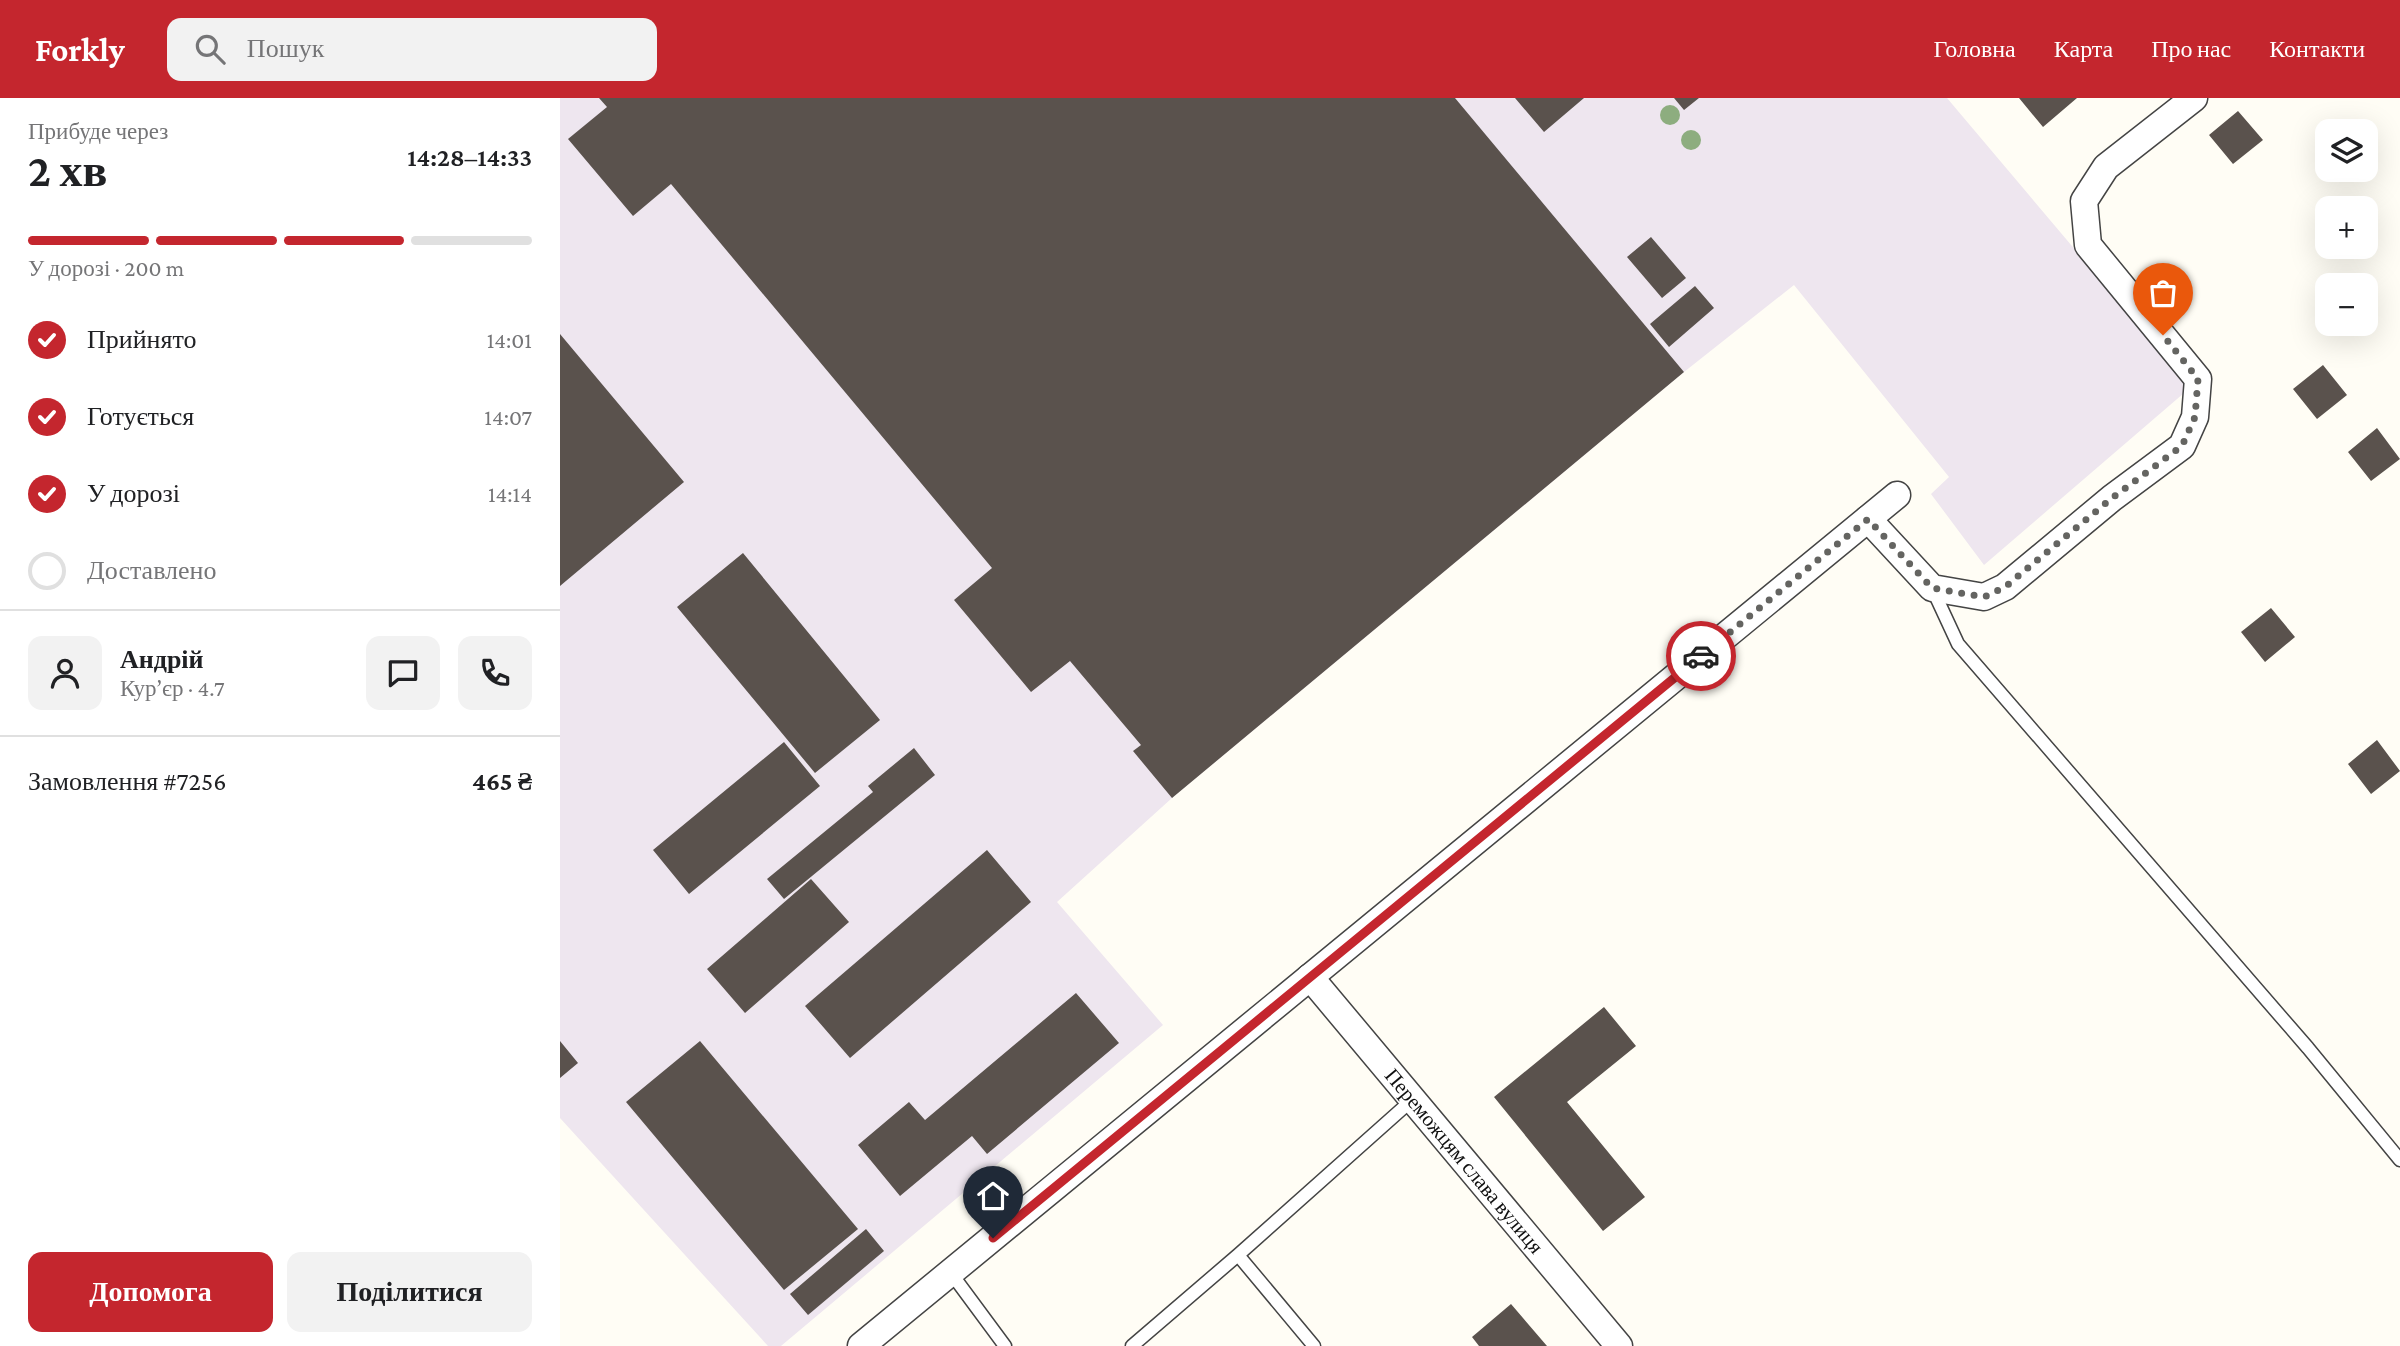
<!DOCTYPE html>
<html lang="uk">
<head>
<meta charset="utf-8">
<style>
	:root { --surface:#fff; --page:#f2f2f2; --text:#202124; --muted:#757577; --line:#e0e0e0; --accent:#c4262e }
	body { margin:0; font-family:"Crimson Pro",serif; background:var(--page); color:var(--text); height:100vh; display:flex; flex-direction:column; font-size:26px; white-space:nowrap }
	* { box-sizing:border-box; margin:0 }
	p { font-size:23px; color:var(--muted) }
	.icon { flex:none; width:38px; height:38px; fill:none; stroke:currentColor; stroke-width:2; stroke-linecap:round; stroke-linejoin:round }
	.map { position:relative; flex:1; overflow:hidden }
	.panel { display:flex; flex-direction:column; background:var(--surface); width:560px }
	.panel>* { flex:none }
	.tools { position:absolute; left:1755px; top:21px; display:grid; gap:14px }
	.tools a { display:grid; place-items:center; width:63px; height:63px; border-radius:14px; background:var(--surface); box-shadow:0 7px 28px #0002; font-size:35px }
	.pin { position:absolute; display:grid; place-items:center; width:60px; height:60px; color:#fff; margin:-72px -30px; border-radius:50% 50% 50% 0; rotate:-45deg; box-shadow:0 0 7px #0007 }
	.pin .icon { rotate:45deg }
	.courier { position:absolute; display:grid; place-items:center; width:70px; height:70px; margin:-35px; border:5px solid #c4262e; border-radius:50%; background:#fff; color:#222; box-shadow:0 2px 9px #0007 }
	.overview em { font-style:normal; font-weight:600 }
	.overview div { display:flex; flex-direction:column-reverse }
	.overview { display:flex; align-items:center; justify-content:space-between; height:119px; padding:0 28px }
	h1 { font-size:46px; font-weight:600; line-height:52px }
	.bar { display:grid; grid-template-columns:repeat(4,1fr); gap:10px 7px; align-content:center; height:84px; padding:0 28px }
	.bar i { height:9px; border-radius:5px; background:var(--line) }
	.bar .active { background:var(--accent) }
	.bar p { grid-column:span 4 }
	.line { display:flex; align-items:center; gap:18px; padding:0 28px; border-top:2px solid var(--line) }
	.line div { flex:1 }
	.round { display:grid; place-items:center; flex:none; width:74px; height:74px; border-radius:14px; background:var(--page) }
	ol { padding:0 28px; list-style:none }
	li { display:flex; align-items:center; gap:21px; height:77px }
	li p { margin-inline-start:auto }
	li .icon { padding:7px; border-radius:50%; background:var(--accent); color:#fff; stroke-width:4 }
	li:last-child { color:var(--muted) }
	li i { width:38px; height:38px; border:4px solid var(--line); border-radius:50% }
	.action { display:flex; gap:14px; margin-top:auto; padding:14px 28px }
	.action a { flex:1; height:80px; border-radius:14px; background:var(--accent); color:#fff; font-size:28px; font-weight:600; line-height:80px; text-align:center }
	.action a+a { background:var(--page); color:var(--text) }
	header { display:flex; align-items:center; gap:42px; box-sizing:border-box; height:98px; padding:0 35px; background:var(--accent); color:#fff }
	header strong { font-size:33px }
	nav { display:flex; gap:38px; margin-inline-start:auto; font-size:24px }
	.search { width:490px; height:63px; background:var(--page); display:flex; align-items:center; gap:18px; box-sizing:border-box; padding:0 24px; border-radius:14px; color:var(--muted); font-size:26px }
	main { display:flex; flex:1; min-height:0 }
	.map>svg:first-child { display:block }
	.industrial { fill:#eee6ef }
	.building { fill:#5a524d }
	.lines { fill:none; stroke-linecap:round; stroke-linejoin:round }
	.lane-casing { stroke:#444; stroke-width:15 }
	.street-casing { stroke:#444; stroke-width:29 }
	.lane { stroke:#fff; stroke-width:12 }
	.street { stroke:#fff; stroke-width:26 }
	.tree { fill:#8dad7f }
	.done { stroke:#646461; stroke-width:7; stroke-dasharray:0 12.6 }
	.route { stroke:#c4262e; stroke-width:9 }
	.labels { text-anchor:middle; stroke-width:7; stroke-linejoin:round; paint-order:stroke }
	.street-label { font-size:21px; fill:#111; stroke:#fff }
</style>
</head>
<body>
<header>
<strong>Forkly</strong>
<div class="search"><svg class="icon" aria-label="search" viewBox="0 0 24 24"><circle cx="10" cy="10" r="6"/><path d="M15 15l6 6"/></svg>Пошук</div>
<nav><a>Головна</a><a>Карта</a><a>Про нас</a><a>Контакти</a></nav>
</header>
<main>
<section class="panel">
<div class="overview"><div><h1>2 хв</h1><p>Прибуде через</p></div><em>14:28–14:33</em></div>
<div class="bar"><i class="active"></i><i class="active"></i><i class="active"></i><i></i><p>У дорозі · 200 m</p></div>
<ol>
<li><svg class="icon" aria-label="check" viewBox="0 0 24 24"><path d="M5 12l5 5 9-10"/></svg>Прийнято<p>14:01</p></li>
<li><svg class="icon" aria-label="check" viewBox="0 0 24 24"><path d="M5 12l5 5 9-10"/></svg>Готується<p>14:07</p></li>
<li><svg class="icon" aria-label="check" viewBox="0 0 24 24"><path d="M5 12l5 5 9-10"/></svg>У дорозі<p>14:14</p></li>
<li><i></i>Доставлено</li>
</ol>
<div class="line" style="height:126px"><a class="round"><svg class="icon" aria-label="person" viewBox="0 0 24 24"><circle cx="12" cy="8" r="4"/><path d="M4 21q1-7 8-7t8 7"/></svg></a><div><b>Андрій</b><p>Кур’єр · 4.7</p></div><a class="round"><svg class="icon" aria-label="chat" viewBox="0 0 24 24"><path d="M4 5h16v11H9l-5 4z"/></svg></a><a class="round"><svg class="icon" aria-label="phone" viewBox="0 0 24 24"><path d="M5 4h4l2 5-3 2q2 4 5 5l2-3 5 2v4C11 20 4 13 5 4z"/></svg></a></div>
<div class="line" style="height:91px"><div>Замовлення #7256</div><b>465 ₴</b></div>
<div class="action"><a>Допомога</a><a>Поділитися</a></div>
</section>
<div class="map">
<svg width="1840" height="1248" viewBox="0 0 1840 1248">
	<rect width="100%" height="100%" fill="#fffdf5"/>
	<path class="industrial" d="M0,0H1387L1631,289L1424,467L1371,396L1389,379L1234,187L1124,274L612,700L497,804L603,927L221,1248H208L0,1020Z"/>
	<path class="building" d="M39,0H895L1124,274L612,700L573,653L581,647L510,563L471,594L394,502L432,470L111,86L73,118L8,41L47,9Z
		M955,0H1024L984,34Z
		M1114,0H1139L1124,12Z
		M1459,0H1517L1483,29Z
		M1678,13L1703,42L1673,66L1649,37Z
		M1091,139L1126,180L1102,200L1067,159Z
		M1135,188L1154,210L1109,249L1090,226Z
		M0,236L124,384L0,488Z
		M1763,267L1787,297L1757,321L1733,291Z
		M1817,330L1840,361L1811,383L1788,354Z
		M183,455L320,622L255,675L117,509Z
		M1711,510L1735,539L1705,564L1681,534Z
		M1817,642L1840,673L1811,696L1788,666Z
		M224,644L260,688L129,796L93,752Z
		M354,650L375,677L224,801L207,781L313,694L308,688Z
		M427,752L471,804L290,960L245,908Z
		M251,781L289,824L185,915L147,871Z
		M516,895L559,945L427,1056L412,1038L340,1098L298,1047L349,1004L365,1022Z
		M1044,909L1076,948L1007,1004L1085,1099L1043,1133L934,999Z
		M0,943L18,965L0,980Z
		M140,943L298,1131L224,1192L66,1004Z
		M306,1131L324,1153L248,1217L230,1196Z
		M951,1206L987,1248H919L912,1239Z"/>
	<g class="lines">
		<defs>
			<path id="lane" d="M1372,490L1398,546L1748,950L1840,1062
				M678,1157L754,1248
				M391,1175L445,1248
				M572,1248L678,1157L852,1002"/>
			<g id="street">
				<path d="M1308,421L1372,490L1424,499L1445,489L1552,400L1622,348L1635,319L1638,281L1528,147L1524,103L1546,69L1634,0"/>
				<path id="s1" d="M750,879L1059,1248"/>
				<path d="M301,1248L1337,397"/>
			</g>
		</defs>
		<use href="#lane" class="lane-casing"/>
		<use href="#street" class="street-casing"/>
		<use href="#lane" class="lane"/>
		<use href="#street" class="street"/>
	</g>
	<g class="tree">
		<circle cx="1110" cy="17" r="10"/>
		<circle cx="1131" cy="42" r="10"/>
	</g>
	<g class="lines">
		<path class="done" d="M1141,558L1308,421L1372,490L1424,499L1445,489L1552,400L1622,348L1635,319L1638,281L1603,237"/>
		<path class="route" d="M433,1140L1141,558"/>
	</g>
	<g class="labels">
		<g class="street-label">
			<text dy="7" stroke="none"><textPath href="#s1" startOffset="240">Переможцям слава вулиця</textPath></text>
		</g>
	</g>
</svg>
<div class="tools">
<a><svg class="icon" aria-label="layers" viewBox="0 0 24 24"><path d="M12 4l9 5-9 5-9-5zM3 14l9 5 9-5"/></svg></a>
<a>+</a>
<a>−</a>
</div>
<div class="pin" style="left:1603px;top:237px;background:#ea580c"><svg class="icon" aria-label="bag" viewBox="0 0 24 24"><path d="M5 8h14l-1 12H6zM9 8a3 3 0 0 1 6 0"/></svg></div>
<div class="pin" style="left:433px;top:1140px;background:#1f2937"><svg class="icon" aria-label="home" viewBox="0 0 24 24"><path d="M3 11l9-7 9 7M6 9v11h12V9"/></svg></div>
<div class="courier" style="left:1141px;top:558px"><svg class="icon" aria-label="car" viewBox="0 0 24 24"><path d="M5 17H2v-5l4-1 3-4h7l3 4 3 1v5h-3M9 17h6M6 11h13"/><circle cx="7" cy="17" r="2"/><circle cx="17" cy="17" r="2"/></svg></div>
</div>
</main>
</body>
</html>
